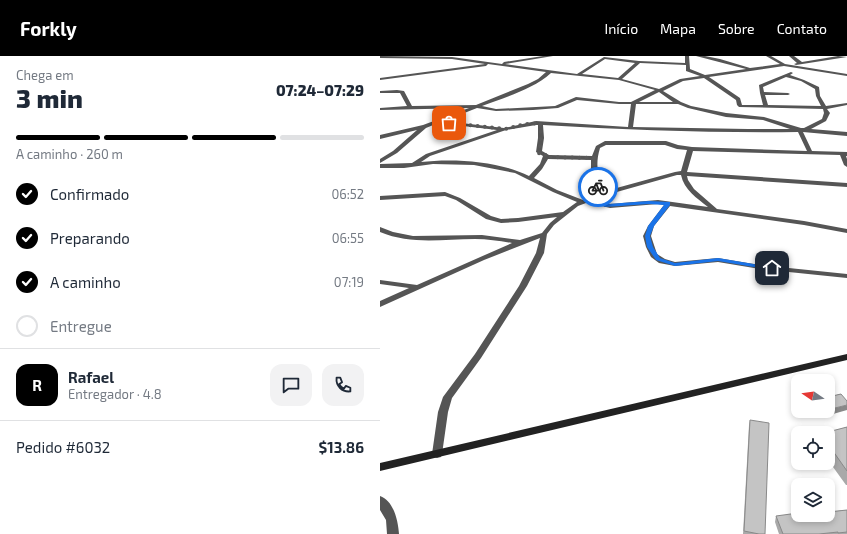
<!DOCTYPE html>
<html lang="pt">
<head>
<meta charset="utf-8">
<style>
	:root { --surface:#fff; --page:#f2f2f3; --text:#1f2937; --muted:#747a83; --line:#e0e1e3; --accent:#000 }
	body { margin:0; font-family:"Exo 2",sans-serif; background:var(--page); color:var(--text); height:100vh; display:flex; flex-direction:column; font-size:15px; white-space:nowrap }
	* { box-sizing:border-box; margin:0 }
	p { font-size:13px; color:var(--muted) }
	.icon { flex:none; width:22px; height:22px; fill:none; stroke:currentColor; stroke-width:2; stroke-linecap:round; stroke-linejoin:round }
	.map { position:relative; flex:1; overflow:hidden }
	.details { display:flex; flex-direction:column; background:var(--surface); width:380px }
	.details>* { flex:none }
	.needle { width:26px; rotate:283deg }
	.tools { position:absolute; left:411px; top:318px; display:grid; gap:8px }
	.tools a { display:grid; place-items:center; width:44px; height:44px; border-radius:8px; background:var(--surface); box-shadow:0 2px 6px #0003; font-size:20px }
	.pin { position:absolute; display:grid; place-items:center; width:34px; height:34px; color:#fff; margin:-17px; border-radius:8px; box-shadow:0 2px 6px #0006 }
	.courier { position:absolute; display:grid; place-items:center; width:40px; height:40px; margin:-20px; border:3px solid #1a73e8; border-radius:50%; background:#fff; color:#222; box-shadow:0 1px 5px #0007 }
	.summary em { font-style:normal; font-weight:800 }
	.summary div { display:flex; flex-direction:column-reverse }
	.summary { display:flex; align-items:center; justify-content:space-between; height:68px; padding:0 16px }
	h1 { font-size:26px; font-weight:800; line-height:30px }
	.bar { display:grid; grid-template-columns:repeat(4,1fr); gap:6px 4px; align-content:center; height:48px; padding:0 16px }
	.bar i { height:5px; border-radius:3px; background:var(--line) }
	.bar .on { background:var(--accent) }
	.bar p { grid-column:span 4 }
	.line { display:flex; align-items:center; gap:10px; padding:0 16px; border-top:1px solid var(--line) }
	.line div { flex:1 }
	.round { display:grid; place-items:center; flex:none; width:42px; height:42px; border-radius:12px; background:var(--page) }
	ol { padding:0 16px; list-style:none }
	li { display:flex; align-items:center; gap:12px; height:44px }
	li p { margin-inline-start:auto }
	li .icon { padding:4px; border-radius:50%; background:var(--accent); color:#fff; stroke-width:4 }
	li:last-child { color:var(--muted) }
	li i { width:22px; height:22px; border:2px solid var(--line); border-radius:50% }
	header { display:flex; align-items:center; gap:24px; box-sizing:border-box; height:56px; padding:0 20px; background:var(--accent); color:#fff }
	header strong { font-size:19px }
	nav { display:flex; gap:22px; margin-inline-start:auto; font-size:14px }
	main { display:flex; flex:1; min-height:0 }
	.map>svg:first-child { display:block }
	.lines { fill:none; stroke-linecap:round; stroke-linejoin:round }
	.minor { fill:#555; fill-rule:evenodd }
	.secondary { fill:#222; fill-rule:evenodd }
	.wall { fill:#a9a9a9 }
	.shaded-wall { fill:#898989 }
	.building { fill:#c4c4c4; stroke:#898989 }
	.route { fill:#1a73e8 }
	.done { stroke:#595959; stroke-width:4; stroke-dasharray:0 7.2 }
</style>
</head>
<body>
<header>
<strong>Forkly</strong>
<nav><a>Início</a><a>Mapa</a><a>Sobre</a><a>Contato</a></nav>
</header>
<main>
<section class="details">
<div class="summary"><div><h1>3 min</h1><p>Chega em</p></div><em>07:24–07:29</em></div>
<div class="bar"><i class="on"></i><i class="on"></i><i class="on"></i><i></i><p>A caminho · 260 m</p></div>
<ol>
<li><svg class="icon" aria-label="check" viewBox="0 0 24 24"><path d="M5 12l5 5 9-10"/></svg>Confirmado<p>06:52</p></li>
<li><svg class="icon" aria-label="check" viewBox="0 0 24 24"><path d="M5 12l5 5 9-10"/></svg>Preparando<p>06:55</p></li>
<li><svg class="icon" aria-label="check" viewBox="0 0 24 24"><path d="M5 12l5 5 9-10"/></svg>A caminho<p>07:19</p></li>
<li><i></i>Entregue</li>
</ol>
<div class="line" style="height:72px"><b class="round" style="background:var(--accent);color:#fff">R</b><div><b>Rafael</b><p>Entregador · 4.8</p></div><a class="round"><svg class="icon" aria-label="chat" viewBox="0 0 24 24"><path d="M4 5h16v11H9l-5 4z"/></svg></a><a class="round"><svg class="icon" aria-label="phone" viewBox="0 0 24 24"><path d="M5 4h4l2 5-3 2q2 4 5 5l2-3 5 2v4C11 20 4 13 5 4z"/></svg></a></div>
<div class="line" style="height:52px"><div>Pedido #6032</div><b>$13.86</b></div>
</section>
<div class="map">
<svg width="467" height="478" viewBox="0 0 467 478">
	<rect width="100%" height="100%" fill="#fff"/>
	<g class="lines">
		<path class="minor" d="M0,0L72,1L122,8L124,6L163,0H173L125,8L197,18L224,1L259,5L305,7V0H309L310,13L325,19L366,13L316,0H325L340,3L370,12L400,8L386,0H391L405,8L467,18V20L404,10L329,21L360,42L362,49H383L380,37L379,29L411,16L413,17L410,19L424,24L439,31L440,40L446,50L467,47V49L447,53L450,57L446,65L431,73L467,76V80L423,76L432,95L467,96V100H466L467,103V111L464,109L460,99L313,95L307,116L467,127V131L307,120L308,124L314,133L337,153L424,165L467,173V177L424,169L290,150L274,170L271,180L277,198L285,203L295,206L338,202L380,209L467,218V222L380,213L338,206L295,210L279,207L271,201L266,191L263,180L268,170L284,149L278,148L230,152L222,150L214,144L198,150L174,169L167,178L164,197L147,230L101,302L72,342L68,356L62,398L61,401L57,402L53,401L52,398L58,356L63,341L95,298L139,230L156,197L160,182L104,204L0,251V245L29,232L0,228V224L37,229L132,187C120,185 108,183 95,183C62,183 31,189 0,176V171L13,176L33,180L102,179L140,184L162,177L170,167L177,161L138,166L121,167L106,163L76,144L65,140L0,144V140L65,136L80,142L111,160L121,163L138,162L183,156L197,146L173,136L135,117L94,109L53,108L24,112H0V108L32,107L46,98L117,74L58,67L46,72L17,97L0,107V103L13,95L37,74L0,83V79L43,69L89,52L0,54V52L27,50L20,37H0V35L17,34L24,35L32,50L96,49L148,28L158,23L166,16L108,8L106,10L0,24V22L105,8L72,3L0,2ZM225,3L255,7L238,22L202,18ZM260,7L306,9V15L320,20L300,23L279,33L242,23ZM171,17L239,24L275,34L251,46H239L196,41L175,50L116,53L102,50C125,41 152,34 171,17ZM406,21L421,25L435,33L436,40L441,50L388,49L385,39H408L410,38L408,37L384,36L383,31ZM324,22L356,44L357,49L359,51L443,53L444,57L442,63L424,72H421L384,61L346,57L311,50L301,46L283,35L303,25ZM279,36L293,46H259ZM197,44L239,48H251L248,71L156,65L124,72L64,65L97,52L116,55L153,54L178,52ZM256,48H298L308,52L346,61L383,64L410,73H368L253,71ZM156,69H158V82L156,96L163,100L160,108L149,120C120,105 73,102 41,106L50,100L126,74ZM163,69C248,74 333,77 418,76L427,95L312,91L298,89L286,85H225L216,90L212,100L169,99L162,95L164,82ZM226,89H285L297,93L307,94L301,115L295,116L222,136C218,120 215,108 220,92ZM168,103L211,104V115L216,138L203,144L177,134L154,122L162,113ZM297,119H301C304,134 317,142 328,151L278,144L230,148L226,147L219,141Z
			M409,0H414L422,6L458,0L467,1L416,9L414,8L417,7Z
			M0,440C14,445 18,465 19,478H7L6,464L0,454Z"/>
		<path class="secondary" d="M467,298V304L0,415V407Z"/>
	</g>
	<path class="wall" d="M461,338L453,358L448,351V341Z
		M370,364L385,478H363L369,369Z
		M467,371V429H466L448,404V377Z
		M467,454V478H399L395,466L396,460L418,459Z"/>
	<path class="shaded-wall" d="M467,349V354L453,358L455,352Z"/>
	<path class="building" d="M461,338L467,345V349L455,352L448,343V341Z
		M370,364L389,367L385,478H379L364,475Z
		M467,371V415L448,388V377H444Z
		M467,454V476L458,477V476L439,478H403L396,460L418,457V459H448V456Z"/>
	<path class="route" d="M218,130L220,131L222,139L218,141L228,148L269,145L290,146V149L274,170L270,180L273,191L280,202L295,207L338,202L392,211L395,212L392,214L338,205L295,210L276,204L267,191L265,180L268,170L284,149L269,148L225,151L212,141L217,138L215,131Z"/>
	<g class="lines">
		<path class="done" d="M69,67L125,73L146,68L160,67L161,82L159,98L166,99V101L214,102V115L218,131"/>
	</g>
</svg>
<div class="tools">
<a><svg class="needle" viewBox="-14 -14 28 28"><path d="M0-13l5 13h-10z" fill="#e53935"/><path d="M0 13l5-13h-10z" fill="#747a83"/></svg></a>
<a><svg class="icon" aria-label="locate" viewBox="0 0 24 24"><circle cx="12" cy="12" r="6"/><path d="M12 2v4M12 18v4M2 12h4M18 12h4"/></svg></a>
<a><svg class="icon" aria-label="layers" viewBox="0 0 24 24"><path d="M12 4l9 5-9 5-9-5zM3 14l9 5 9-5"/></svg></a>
</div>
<div class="pin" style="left:69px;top:67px;background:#ea580c"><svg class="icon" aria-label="bag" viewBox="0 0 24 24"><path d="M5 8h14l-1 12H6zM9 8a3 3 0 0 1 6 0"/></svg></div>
<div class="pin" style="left:392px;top:212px;background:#1f2937"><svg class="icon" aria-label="home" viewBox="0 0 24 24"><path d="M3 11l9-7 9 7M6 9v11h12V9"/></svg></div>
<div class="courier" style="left:218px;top:131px"><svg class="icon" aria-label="bike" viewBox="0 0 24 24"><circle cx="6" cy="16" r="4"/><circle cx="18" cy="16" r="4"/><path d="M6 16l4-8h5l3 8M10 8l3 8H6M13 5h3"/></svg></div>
</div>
</main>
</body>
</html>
